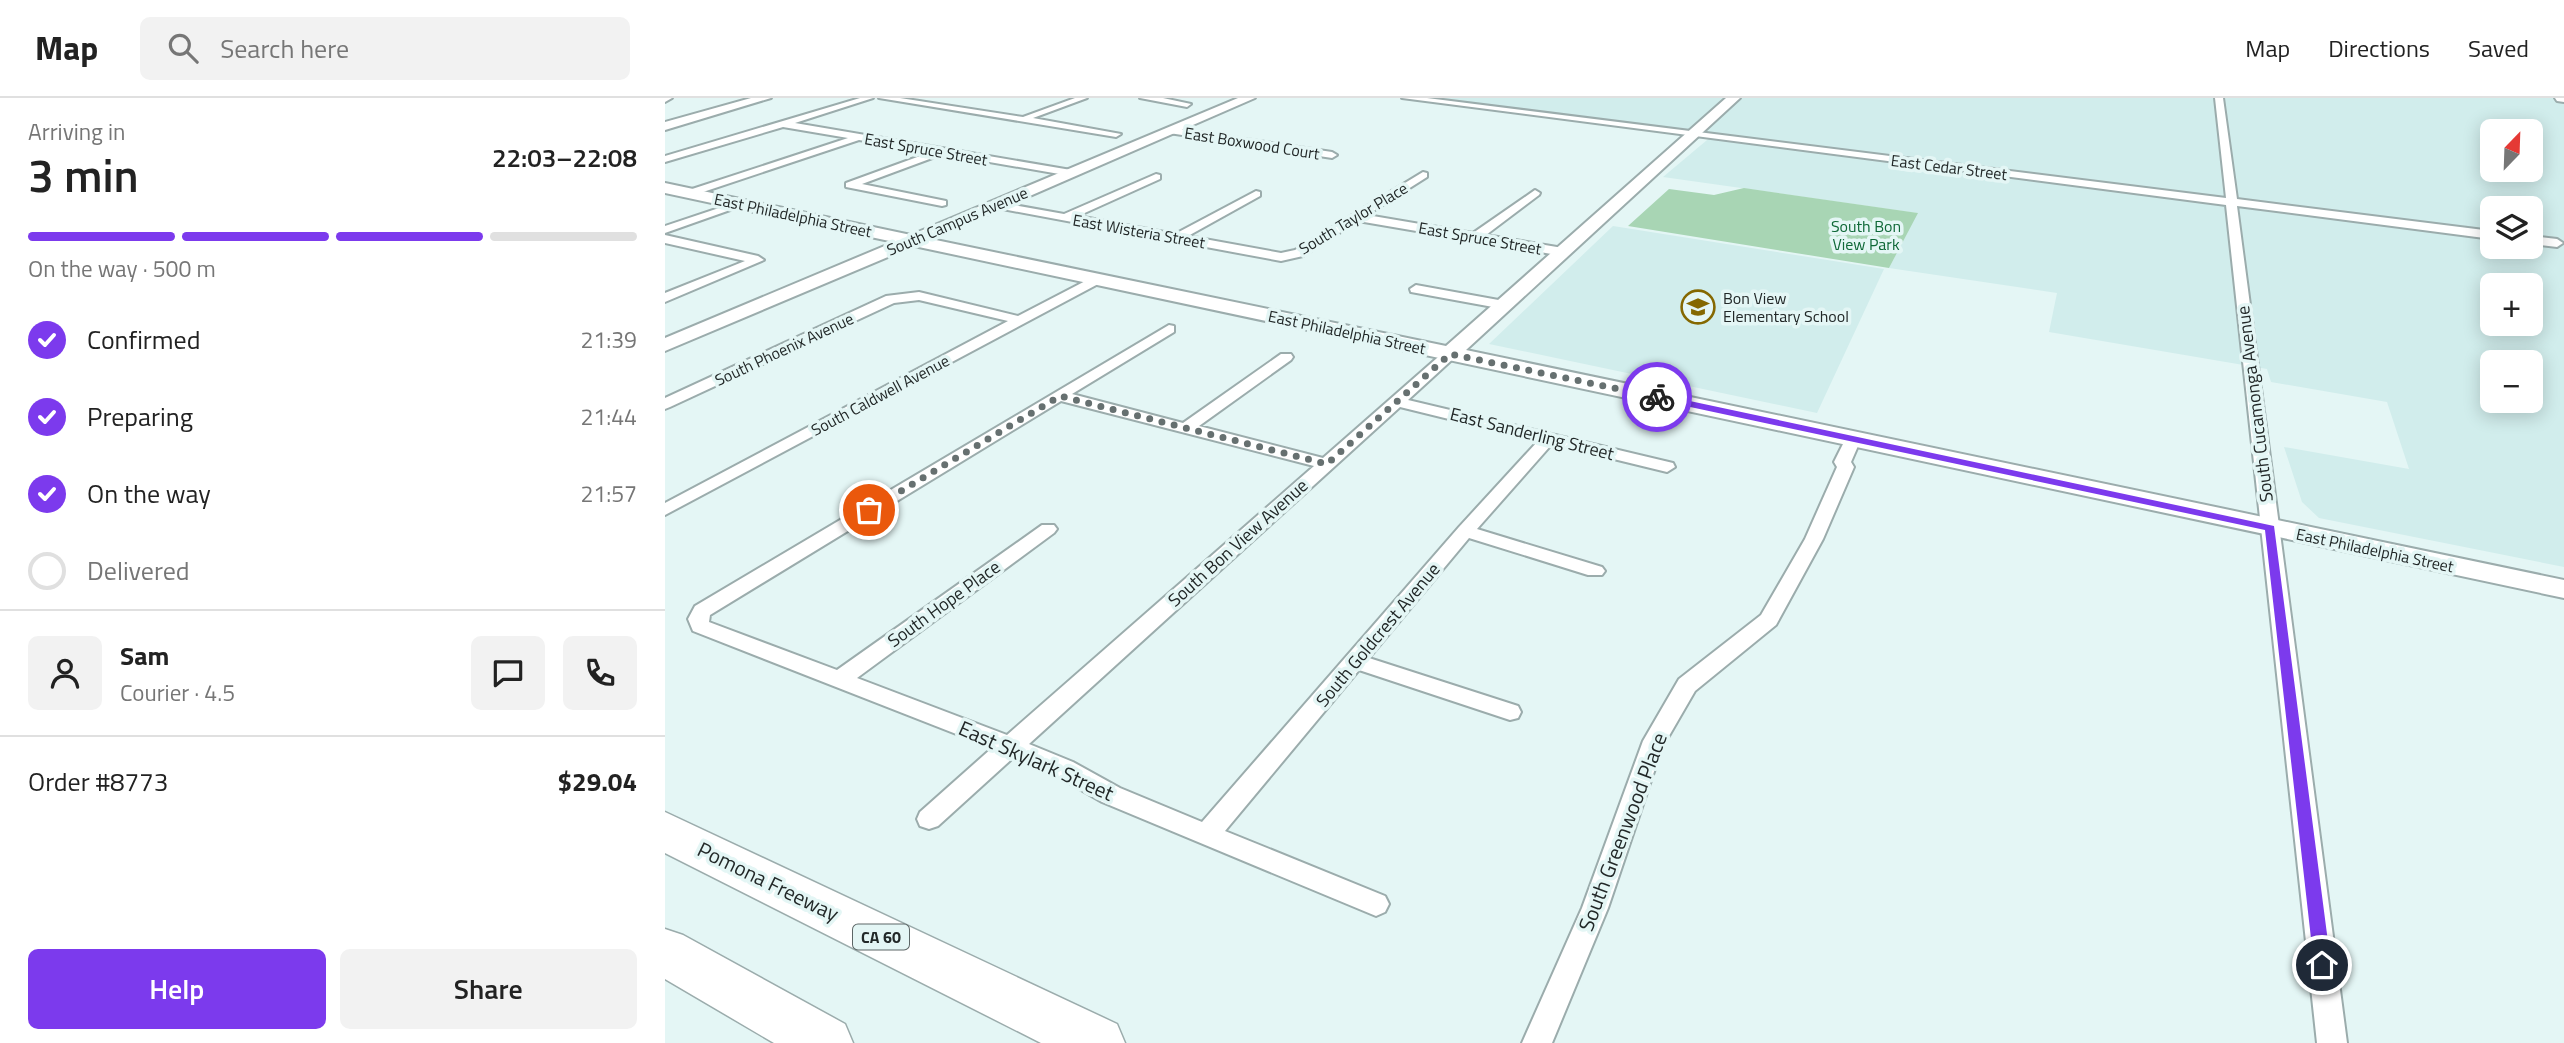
<!DOCTYPE html>
<html lang="en">
<head>
<meta charset="utf-8">
<style>
	:root { --surface:#fff; --page:#f2f2f2; --text:#222; --muted:#767676; --line:#e0e0e0; --accent:#7c3aed }
	body { margin:0; font-family:"Titillium Web",sans-serif; background:var(--page); color:var(--text); height:100vh; display:flex; flex-direction:column; font-size:26px; white-space:nowrap }
	* { box-sizing:border-box; margin:0 }
	p { font-size:23px; color:var(--muted) }
	.icon { flex:none; width:38px; height:38px; fill:none; stroke:currentColor; stroke-width:2; stroke-linecap:round; stroke-linejoin:round }
	.map { position:relative; flex:1; overflow:hidden }
	.details { display:flex; flex-direction:column; background:var(--surface); width:665px }
	.details>* { flex:none }
	.needle { width:46px; rotate:23deg }
	.tools { position:absolute; left:1815px; top:21px; display:grid; gap:14px }
	.tools a { display:grid; place-items:center; width:63px; height:63px; border-radius:10px; background:var(--surface); box-shadow:0 4px 18px #0003; font-size:35px }
	.pin { position:absolute; display:grid; place-items:center; width:60px; height:60px; color:#fff; margin:-30px; border:4px solid #fff; border-radius:50%; box-shadow:0 2px 7px #0007 }
	.courier { position:absolute; display:grid; place-items:center; width:70px; height:70px; margin:-35px; border:5px solid #7c3aed; border-radius:50%; background:#fff; color:#222; box-shadow:0 2px 9px #0007 }
	.overview em { font-style:normal; font-weight:600 }
	.overview div { display:flex; flex-direction:column-reverse }
	.overview { display:flex; align-items:center; justify-content:space-between; height:119px; padding:0 28px }
	h1 { font-size:46px; font-weight:600; line-height:52px }
	.bar { display:grid; grid-template-columns:repeat(4,1fr); gap:10px 7px; align-content:center; height:84px; padding:0 28px }
	.bar i { height:9px; border-radius:5px; background:var(--line) }
	.bar .selected { background:var(--accent) }
	.bar p { grid-column:span 4 }
	.line { display:flex; align-items:center; gap:18px; padding:0 28px; border-top:2px solid var(--line) }
	.line div { flex:1 }
	.round { display:grid; place-items:center; flex:none; width:74px; height:74px; border-radius:10px; background:var(--page) }
	ol { padding:0 28px; list-style:none }
	li { display:flex; align-items:center; gap:21px; height:77px }
	li p { margin-inline-start:auto }
	li .icon { padding:7px; border-radius:50%; background:var(--accent); color:#fff; stroke-width:4 }
	li:last-child { color:var(--muted) }
	li i { width:38px; height:38px; border:4px solid var(--line); border-radius:50% }
	.primary-button { display:flex; gap:14px; margin-top:auto; padding:14px 28px }
	.primary-button a { flex:1; height:80px; border-radius:10px; background:var(--accent); color:#fff; font-size:28px; font-weight:600; line-height:80px; text-align:center }
	.primary-button a+a { background:var(--page); color:var(--text) }
	header { display:flex; align-items:center; gap:42px; box-sizing:border-box; height:98px; padding:0 35px; background:var(--surface); border-bottom:2px solid var(--line) }
	header strong { font-size:33px }
	nav { display:flex; gap:38px; margin-inline-start:auto; font-size:24px }
	.search { width:490px; height:63px; background:var(--page); display:flex; align-items:center; gap:18px; box-sizing:border-box; padding:0 24px; border-radius:10px; color:var(--muted); font-size:26px }
	main { display:flex; flex:1; min-height:0 }
	.map>svg:first-child { display:block }
	.built { fill:#d1edec; fill-rule:evenodd }
	.green { fill:#a8d5b4 }
	.lines { fill:none; stroke-linecap:round; stroke-linejoin:round }
	.street-casing { stroke:#9bacac; stroke-width:4 }
	.secondary-casing { stroke:#9bacac; stroke-width:4 }
	.highway-casing { stroke:#9bacac; stroke-width:3 }
	.street { fill:#fff; fill-rule:evenodd }
	.secondary { fill:#fff; fill-rule:evenodd }
	.highway { fill:#fff; fill-rule:evenodd }
	.route { fill:#7c3aed }
	.done { stroke:#667070; stroke-width:7; stroke-dasharray:0 12.6 }
	.labels { text-anchor:middle; stroke-width:7; stroke-linejoin:round; paint-order:stroke }
	.far-street-label { font-size:16px; fill:#222828; stroke:#e4f6f5 }
	.far-park-label { font-size:16px; fill:#0f6837; stroke:#e4f6f5 }
	.far-poi-label { font-size:16px; fill:#222828; stroke:#e4f6f5; text-anchor:start }
	.shield { fill:#e4f6f5; stroke:#5c6666; stroke-width:2 }
	.shield-label { font-size:16px; font-weight:bold; fill:#222828 }
	.street-label { font-size:18px; fill:#222828; stroke:#e4f6f5 }
	.near-street-label { font-size:21px; fill:#222828; stroke:#e4f6f5 }
</style>
</head>
<body>
<header>
<strong>Map</strong>
<div class="search"><svg class="icon" aria-label="search" viewBox="0 0 24 24"><circle cx="10" cy="10" r="6"/><path d="M15 15l6 6"/></svg>Search here</div>
<nav><a>Map</a><a>Directions</a><a>Saved</a></nav>
</header>
<main>
<section class="details">
<div class="overview"><div><h1>3 min</h1><p>Arriving in</p></div><em>22:03–22:08</em></div>
<div class="bar"><i class="selected"></i><i class="selected"></i><i class="selected"></i><i></i><p>On the way · 500 m</p></div>
<ol>
<li><svg class="icon" aria-label="check" viewBox="0 0 24 24"><path d="M5 12l5 5 9-10"/></svg>Confirmed<p>21:39</p></li>
<li><svg class="icon" aria-label="check" viewBox="0 0 24 24"><path d="M5 12l5 5 9-10"/></svg>Preparing<p>21:44</p></li>
<li><svg class="icon" aria-label="check" viewBox="0 0 24 24"><path d="M5 12l5 5 9-10"/></svg>On the way<p>21:57</p></li>
<li><i></i>Delivered</li>
</ol>
<div class="line" style="height:126px"><a class="round"><svg class="icon" aria-label="person" viewBox="0 0 24 24"><circle cx="12" cy="8" r="4"/><path d="M4 21q1-7 8-7t8 7"/></svg></a><div><b>Sam</b><p>Courier · 4.5</p></div><a class="round"><svg class="icon" aria-label="chat" viewBox="0 0 24 24"><path d="M4 5h16v11H9l-5 4z"/></svg></a><a class="round"><svg class="icon" aria-label="phone" viewBox="0 0 24 24"><path d="M5 4h4l2 5-3 2q2 4 5 5l2-3 5 2v4C11 20 4 13 5 4z"/></svg></a></div>
<div class="line" style="height:91px"><div>Order #8773</div><b>$29.04</b></div>
<div class="primary-button"><a>Help</a><a>Share</a></div>
</section>
<div class="map">
<svg width="1899" height="945" viewBox="0 0 1899 945">
	<rect width="100%" height="100%" fill="#e4f6f5"/>
	<path class="built" d="M770,0H1899V469L1654,420L1637,404L1619,349L1744,371L1722,304L1606,284L1602,271L1384,234L1392,195L1224,170L1252,115L998,79L1048,37ZM1827,33H1866V72H1827ZM1827,110H1866V149H1827ZM1827,187H1866V226H1827ZM1827,264H1866V303H1827Z
		M948,128L1219,171L1152,315L824,246Z"/>
	<path class="green" d="M1079,90L1253,115L1224,170L963,128L1004,91L1049,97Z"/>
	<g class="lines">
		<defs>
			<path id="street" d="M0,0H7L0,4Z
				M195,0H208L130,25L406,72L411,75L406,78L278,56L197,86L281,103V107L277,108L181,89V85L266,54L194,42L29,97H21V93L183,40L118,29L0,64V58Z
				M214,0H235L358,19L410,0H422L368,20L456,36L451,39Z
				M475,0H498L526,6L522,9Z
				M737,0H762L1561,100L1550,0H1558L1572,101L1827,133V141L1572,108L1682,945H1652L1561,107Z
				M507,30L667,54L672,57L667,60L504,35L502,33Z
				M758,74L762,75V79L702,117L808,135L870,92L875,95L874,97L821,137L898,150L904,154L898,158L693,123L638,158L616,163L332,110L326,107L332,104L399,116L491,76L495,77V81L413,118L510,136L591,93L595,94V98L523,138L616,155L630,152Z
				M72,104L82,106L0,135V128Z
				M0,137L93,158L99,162L0,204V195L80,163L0,145Z
				M1866,138L1892,141L1898,145L1892,149L1866,146Z
				M430,178L436,182L435,185L0,417V405L343,223L254,202L229,205L5,309L0,311V300L221,198L254,194L353,218Z
				M751,187L839,203L846,207L839,211L746,194L745,191Z
				M504,227L509,228V234L407,296L518,325L616,256H626L628,259L626,262L534,328L658,360L780,253L785,252L792,256L790,259L743,302L1008,365L1010,369L1002,374L887,346L812,431L937,469L940,473L937,477H923L804,440L704,560L853,608L856,614L853,620L845,622L694,572L560,733L720,798L724,806L720,814L711,818L437,704L392,678L349,659L273,728L264,731L255,728L252,721L255,714L327,650L28,533L23,521L30,508ZM396,303L649,368L342,637L192,580L389,435L392,431L389,427H377L172,572L44,524L45,517ZM735,309L873,343L794,429L537,724L455,690L408,664L364,646Z
				M1188,336L1196,341L1186,364L1189,369L1158,441L1111,527L1030,593L997,650L943,810L887,945H857L917,810L978,643L1014,581L1096,517L1140,441L1172,369L1169,364L1182,338Z"/>
			<path id="secondary" d="M86,0H106L0,32V24Z
				M573,0H590L266,141L781,248L1061,0H1075L801,252L1899,482V500L249,148L0,253V240L229,144L0,95V85L246,137Z
				M1890,0H1899V4L1892,3Z"/>
			<path id="highway" d="M0,714L452,926L460,945H376L0,755Z
				M0,831L18,837L180,926L188,945H109L0,881Z"/>
		</defs>
		<use href="#street" class="street-casing"/>
		<use href="#secondary" class="secondary-casing"/>
		<use href="#highway" class="highway-casing"/>
		<use href="#street" class="street"/>
		<use href="#secondary" class="secondary"/>
		<use href="#highway" class="highway"/>
	</g>
	<path class="route" d="M992,296L1609,428L1666,867L1663,873L1657,875L1652,873L1649,867L1600,432L988,301V297Z"/>
	<g class="lines">
		<path class="done" d="M204,412L395,298L662,366L785,256L992,299"/>
	</g>
	<defs>
		<symbol id="school-ring" viewBox="-11 -11 22 22"><circle r="9.5" fill="#e4f6f5" stroke="#856801" stroke-width="1.5"/><path d="M0-5L7-2L0 1L-7-2ZM-4 1L0 2.5L4 1V4Q0 6-4 4Z" fill="#856801"/></symbol>
	</defs>
	<g fill-rule="evenodd">
		<use href="#school-ring" x="1014" y="190" width="38" height="38"/>
	</g>
	<g class="labels">
		<g class="far-street-label">
			<text transform="translate(587 45) rotate(9)" y="6">East Boxwood Court</text>
			<text transform="translate(261 51) rotate(10)" y="6">East Spruce Street</text>
			<text transform="translate(1284 69) rotate(7)" y="6">East Cedar Street</text>
			<text transform="translate(128 117) rotate(12)" y="6">East Philadelphia Street</text>
			<text transform="translate(688 120) rotate(-31)" y="6">South Taylor Place</text>
			<text transform="translate(292 123) rotate(-23)" y="6">South Campus Avenue</text>
			<text transform="translate(474 133) rotate(10)" y="6">East Wisteria Street</text>
			<text transform="translate(815 140) rotate(10)" y="6">East Spruce Street</text>
			<text transform="translate(682 234) rotate(12)" y="6">East Philadelphia Street</text>
			<text transform="translate(119 251) rotate(-25)" y="6">South Phoenix Avenue</text>
			<text transform="translate(215 297) rotate(-28)" y="6">South Caldwell Avenue</text>
			<text transform="translate(1710 452) rotate(12)" y="6">East Philadelphia Street</text>
		</g>
		<g class="far-park-label">
			<text x="1201" y="134">South Bon<tspan x="1201" dy="18">View Park</tspan></text>
		</g>
		<g class="far-poi-label">
			<text x="1058" y="206">Bon View<tspan x="1058" dy="18">Elementary School</tspan></text>
		</g>
		<rect class="shield" x="188" y="826.5" width="56" height="25" rx="5"/>
		<g class="shield-label">
			<text x="216" y="845">CA 60</text>
		</g>
		<g class="street-label">
			<text transform="translate(1590 306) rotate(-97)" y="6">South Cucamonga Avenue</text>
			<text transform="translate(867 336) rotate(14)" y="6">East Sanderling Street</text>
			<text transform="translate(573 445) rotate(-42)" y="6">South Bon View Avenue</text>
			<text transform="translate(279 506) rotate(-36)" y="6">South Hope Place</text>
			<text transform="translate(713 537) rotate(-50)" y="6">South Goldcrest Avenue</text>
		</g>
		<g class="near-street-label">
			<text transform="translate(371 663) rotate(24)" y="7">East Skylark Street</text>
			<text transform="translate(958 734) rotate(-69)" y="7">South Greenwood Place</text>
			<text transform="translate(103 784) rotate(26)" y="7">Pomona Freeway</text>
		</g>
	</g>
</svg>
<div class="tools">
<a><svg class="needle" viewBox="-14 -14 28 28"><path d="M0-13l5 13h-10z" fill="#e53935"/><path d="M0 13l5-13h-10z" fill="#767676"/></svg></a>
<a><svg class="icon" aria-label="layers" viewBox="0 0 24 24"><path d="M12 4l9 5-9 5-9-5zM3 14l9 5 9-5"/></svg></a>
<a>+</a>
<a>−</a>
</div>
<div class="pin" style="left:204px;top:412px;background:#ea580c"><svg class="icon" aria-label="bag" viewBox="0 0 24 24"><path d="M5 8h14l-1 12H6zM9 8a3 3 0 0 1 6 0"/></svg></div>
<div class="pin" style="left:1657px;top:867px;background:#1f2937"><svg class="icon" aria-label="home" viewBox="0 0 24 24"><path d="M3 11l9-7 9 7M6 9v11h12V9"/></svg></div>
<div class="courier" style="left:992px;top:299px"><svg class="icon" aria-label="bike" viewBox="0 0 24 24"><circle cx="6" cy="16" r="4"/><circle cx="18" cy="16" r="4"/><path d="M6 16l4-8h5l3 8M10 8l3 8H6M13 5h3"/></svg></div>
</div>
</main>
</body>
</html>
